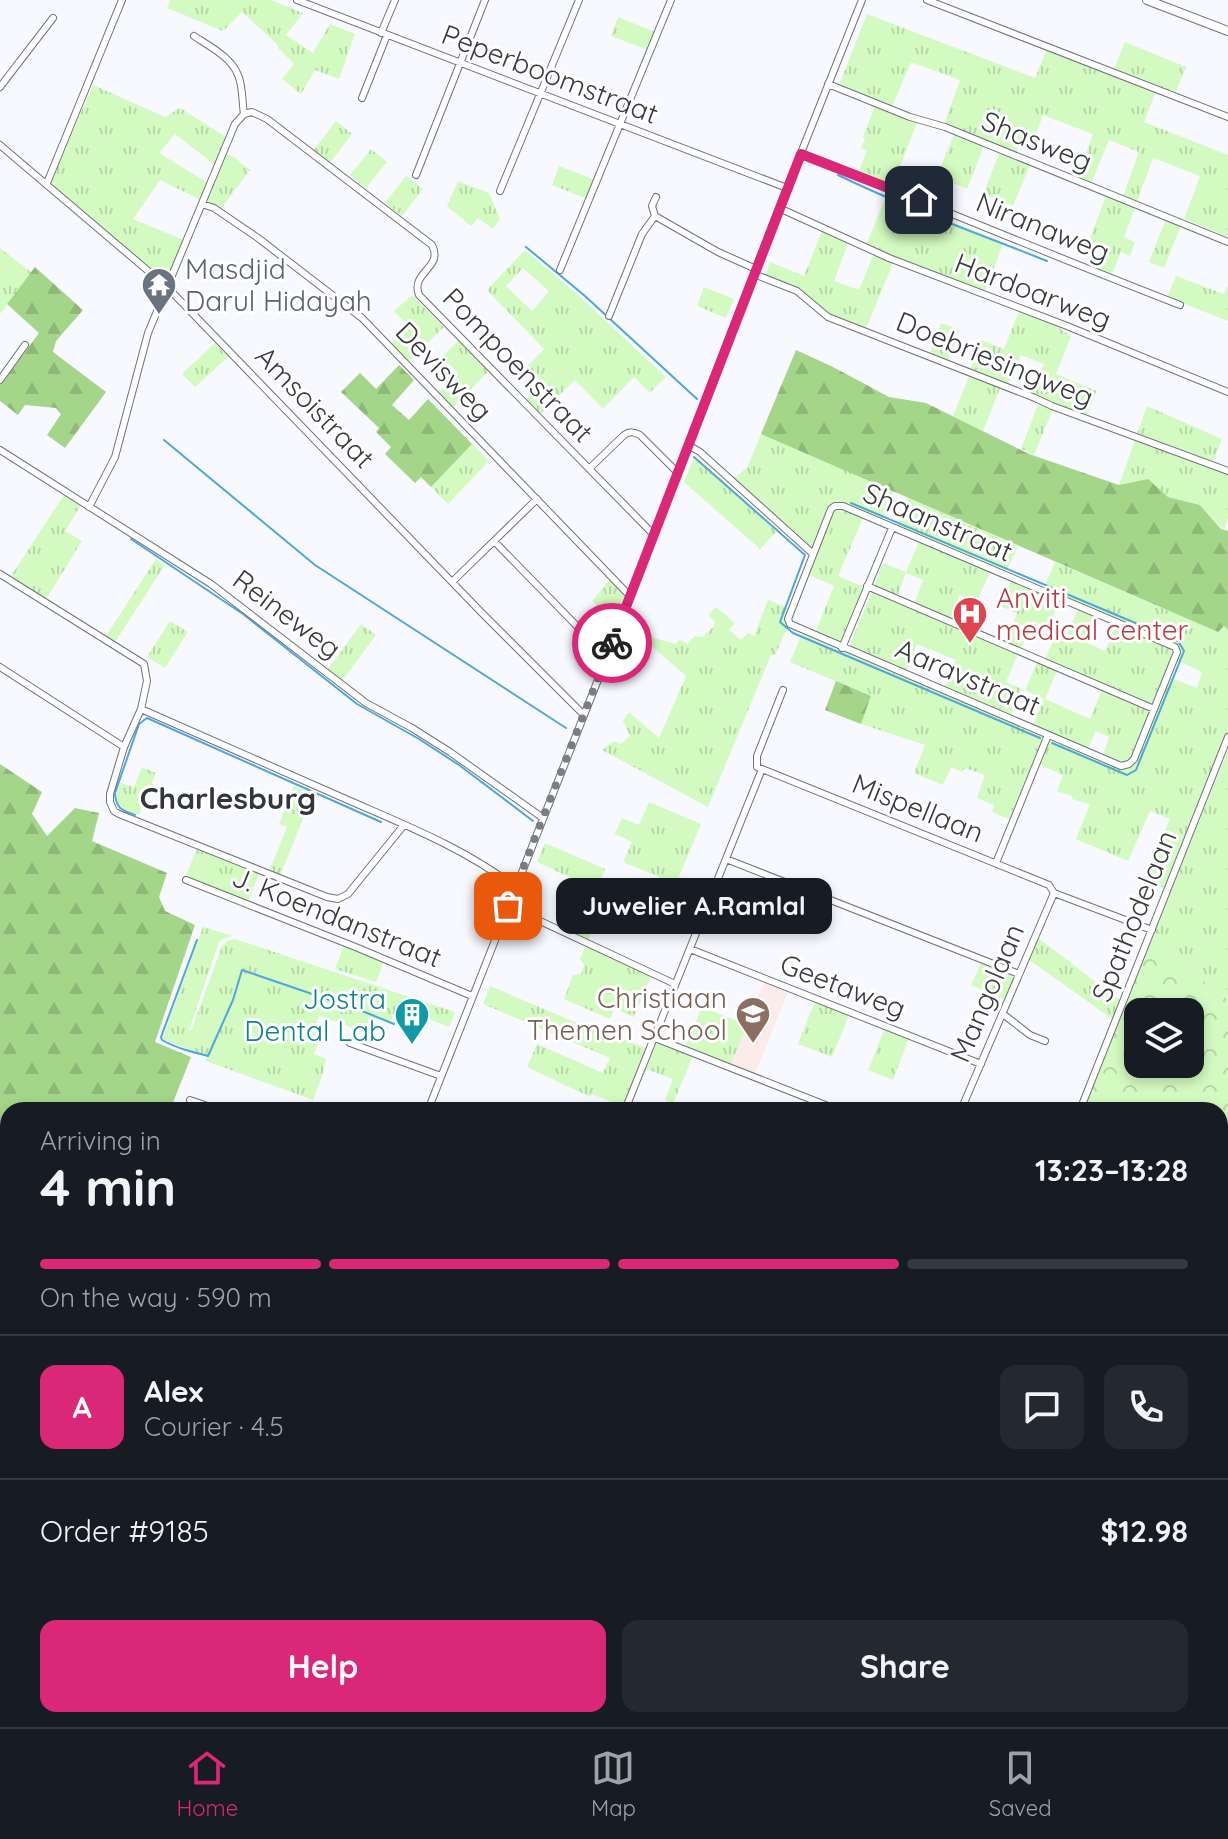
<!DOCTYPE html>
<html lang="en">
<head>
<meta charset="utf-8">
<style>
	:root { --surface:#171b24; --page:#242831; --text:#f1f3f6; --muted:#9ea1a6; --line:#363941; --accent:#db2777 }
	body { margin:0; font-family:Quicksand,sans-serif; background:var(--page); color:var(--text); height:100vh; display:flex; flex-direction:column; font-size:30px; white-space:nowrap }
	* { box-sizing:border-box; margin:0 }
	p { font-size:26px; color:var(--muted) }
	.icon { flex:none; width:44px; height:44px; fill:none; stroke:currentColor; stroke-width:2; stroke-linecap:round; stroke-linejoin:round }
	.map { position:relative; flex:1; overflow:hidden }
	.details { position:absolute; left:0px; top:1102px; width:1228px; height:626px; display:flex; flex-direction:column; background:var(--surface); border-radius:24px 24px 0 0; box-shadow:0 4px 12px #0003 }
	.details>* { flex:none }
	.buttons { position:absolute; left:1124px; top:998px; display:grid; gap:16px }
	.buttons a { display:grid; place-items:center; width:80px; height:80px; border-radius:16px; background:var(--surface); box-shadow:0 4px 12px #0003; font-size:40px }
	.pin { position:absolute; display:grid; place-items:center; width:68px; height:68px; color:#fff; margin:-34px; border-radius:16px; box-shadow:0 4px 12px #0006 }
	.courier { position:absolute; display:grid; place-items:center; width:80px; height:80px; margin:-40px; border:6px solid #db2777; border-radius:50%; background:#fff; color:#222; box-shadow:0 2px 10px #0007 }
	.bubble { position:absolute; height:56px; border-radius:16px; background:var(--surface); box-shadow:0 4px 12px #0003; font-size:26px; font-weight:700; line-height:56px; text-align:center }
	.overview em { font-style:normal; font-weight:700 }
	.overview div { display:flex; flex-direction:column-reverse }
	.overview { display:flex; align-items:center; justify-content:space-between; height:136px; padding:0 40px }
	h1 { font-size:52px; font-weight:700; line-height:60px }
	.bar { display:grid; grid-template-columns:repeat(4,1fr); gap:12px 8px; align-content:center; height:96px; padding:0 40px }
	.bar i { height:10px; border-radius:6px; background:var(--line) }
	.bar .on { background:var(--accent) }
	.bar p { grid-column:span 4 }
	.line { display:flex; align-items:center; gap:20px; padding:0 40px; border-top:2px solid var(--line) }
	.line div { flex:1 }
	.round { display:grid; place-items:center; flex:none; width:84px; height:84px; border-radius:16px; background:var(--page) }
	.button { display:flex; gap:16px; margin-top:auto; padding:16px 40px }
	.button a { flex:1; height:92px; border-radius:16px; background:var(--accent); color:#fff; font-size:32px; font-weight:700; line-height:92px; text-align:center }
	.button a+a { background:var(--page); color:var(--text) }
	.tab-bar { display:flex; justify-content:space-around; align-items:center; height:112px; border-top:2px solid var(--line); background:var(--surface); font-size:22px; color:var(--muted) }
	.tab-bar a { display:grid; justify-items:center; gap:4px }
	.tab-bar .on { color:var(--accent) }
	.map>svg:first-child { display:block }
	.education { fill:#fbebe9 }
	.grass { fill:url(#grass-tufts); fill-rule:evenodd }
	.forest { fill:url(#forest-firs) }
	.park { fill:url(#park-crowns); fill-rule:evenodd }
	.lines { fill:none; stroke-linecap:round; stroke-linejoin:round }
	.stream { stroke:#4ea6dd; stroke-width:2 }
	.street-casing { stroke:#6f727b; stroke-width:8 }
	.secondary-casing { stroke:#6f727b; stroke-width:10 }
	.street { stroke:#fff; stroke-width:6 }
	.secondary { stroke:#fff; stroke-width:8 }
	.done { stroke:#7b7d81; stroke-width:8; stroke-dasharray:0 14.4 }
	.route { stroke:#db2777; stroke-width:10 }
	.labels { text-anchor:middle; stroke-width:6; stroke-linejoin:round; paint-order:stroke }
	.street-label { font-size:28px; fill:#383a3d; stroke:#fff }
	.worship-label { font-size:28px; fill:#5b616d; stroke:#fff; text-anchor:start }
	.health-label { font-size:28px; fill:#be3a42; stroke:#fff; text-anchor:start }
	.education-label { font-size:28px; fill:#785e54; stroke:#fff; text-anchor:end }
	.culture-label { font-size:28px; fill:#0d838f; stroke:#fff; text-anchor:end }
	.neighbourhood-label { font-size:30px; font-weight:bold; fill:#33363d; stroke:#fff }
</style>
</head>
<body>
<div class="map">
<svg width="1228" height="1727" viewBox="0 0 1228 1727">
	<defs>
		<pattern id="grass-tufts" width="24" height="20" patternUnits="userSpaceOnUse" patternTransform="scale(2)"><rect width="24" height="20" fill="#d3fac0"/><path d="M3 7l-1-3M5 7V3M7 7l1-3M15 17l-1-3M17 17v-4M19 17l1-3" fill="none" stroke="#b6d7a6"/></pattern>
		<pattern id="forest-firs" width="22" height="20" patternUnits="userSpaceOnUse" patternTransform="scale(2)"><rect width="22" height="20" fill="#a3d689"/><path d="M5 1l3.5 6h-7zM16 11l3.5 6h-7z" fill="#8db877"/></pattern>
		<pattern id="park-crowns" width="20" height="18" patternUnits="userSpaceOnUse" patternTransform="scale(2)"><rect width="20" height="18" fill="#d3fac0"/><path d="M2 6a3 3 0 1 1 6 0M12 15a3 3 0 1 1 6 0" fill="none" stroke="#b6d7a6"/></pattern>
	</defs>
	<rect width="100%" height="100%" fill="#f7f9ff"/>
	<path class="education" d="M764,982L788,991L755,1074L731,1064Z"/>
	<path class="grass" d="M170,0H271L303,13L286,35L313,53L330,24L355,34L339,79L315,70L301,94L282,79L294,64L278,48L277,44L242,12L223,31L167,8Z
		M867,14L1035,78L1047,49L1156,91L1144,122L1228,155V237L1184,219L1200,176L1153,158L1137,202L1123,196L1139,152L1109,140L1091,184L1077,178L1093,134L1043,115L1036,134L1025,131L1016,154L944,124L960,80L911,62L892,107L839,85Z
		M618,17L655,32L648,50L611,36Z
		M1125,42L1186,67L1176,92L1114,69Z
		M93,85L165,117L180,108L226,137L215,165L175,134L159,153L208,183L201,200L160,180L133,219L184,240L168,280L163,281L54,186L51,181Z
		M875,106L917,123L892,187L858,173L867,151L861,148L865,138L863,137Z
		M336,121L352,134L329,164L313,151Z
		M954,134L984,146L967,189L937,176Z
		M371,149L387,162L366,188L350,175Z
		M1000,152L1030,165L1013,206L983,194Z
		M225,154L234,157L250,170L220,210L211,204L207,199Z
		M559,166L595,180L587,199L552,185Z
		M406,176L423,189L402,216L385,203Z
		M458,181L489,193L500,219L493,229L478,218L471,226L447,206Z
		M1106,196L1136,206L1124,237L1135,242L1130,256L1121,252L1112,274L1094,267L1102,247L1089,241Z
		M886,197L1003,244L984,293L888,256L866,245Z
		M1166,219L1181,225L1164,268L1149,262Z
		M822,231L848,243L834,281L859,290L874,253L893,263L866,329L827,314L800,291L765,276L770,262L804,276Z
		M0,248L31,272L0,314Z
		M525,250L576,293L666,377L650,393L634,377L603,409L575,380L540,414L526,399L542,382L527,367L544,349L487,290ZM523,268L549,291L532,311L506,286Z
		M1176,276L1224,294L1228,285V321L1167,297Z
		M704,287L734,299L726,318L697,306Z
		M412,295L444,327L408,362L391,344L409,326L394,311Z
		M1019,311L1050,322L1071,336L1056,374L1097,391L1086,418L1033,395L1044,364L1021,355L1008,385L970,370L981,340L1004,349Z
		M941,323L960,330L947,362L929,355Z
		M459,340L490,370L452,408L437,394L458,373L442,357Z
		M215,343L228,357L195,387L182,374Z
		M970,374L1001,386L983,431L953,416Z
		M1039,402L1053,409L1034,455L1021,449Z
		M1147,406L1222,439L1213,462L1228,468V518L1224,530L1200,505L1168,497L1148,479L1119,485Z
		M761,434L894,491L882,520L843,502L835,501L828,508L814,543L811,545H808L734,478L747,468Z
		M472,444L489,461L448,504L431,487Z
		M694,457L777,531L760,549L684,482Z
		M64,495L81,505L65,531L82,541L46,599L11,576Z
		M908,498L1018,546L1006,572L896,526Z
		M837,508L842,509L863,518L838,576L866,588L842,643H839L815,633L834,586L807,574L833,512Z
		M919,542L990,572L977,601L960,595L950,620L914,604L923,580L906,573L897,597L875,587V584L883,563L906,572Z
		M156,559L165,565L115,642L106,636Z
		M1055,562L1218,632L1224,626L1228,629V733L1166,889L1145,879L1170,819L1150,811L1128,861L1076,839L1090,804L1072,799V796L1057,791L1063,775L1033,762L1009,819L992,812L994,805L977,798L985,775L965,768L962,772L951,767L943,785L914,773L925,745L861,724L871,696L790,662L802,634L1117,768L1123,769L1132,767L1169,677L1197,688L1202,672L1176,660L1177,645L1174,642L1044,588Z
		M610,579L626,595L615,623L592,601Z
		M1011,581L1060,602L1048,627L1033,621L1021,649L1005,642L1017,613L1000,606Z
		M873,593L1018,654L1006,682L1022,689L1011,715L944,688L956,660L917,644L906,672L854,650L851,646V642L870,596Z
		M768,600L788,608L785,619L788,626L775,655H771L708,807L602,750L614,741L621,744L630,736L623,721L629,712L659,738L686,676L632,629L635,621L651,629L648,634L654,638L676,644L680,639L687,644L695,636L703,637L714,626L715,622L708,615L716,607L735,623L729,630L741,640L748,633L754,636Z
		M1078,609L1097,618L1087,643L1105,651L1116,625L1170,647L1173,655L1152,703L1147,704L1045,660L1057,631L1067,635Z
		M170,621L188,632L165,668L147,657Z
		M361,624L376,635L342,681L328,669Z
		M1037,663L1057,671L1045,699L1090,719L1102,690L1148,711V714L1129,760L1122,762L1103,755L1109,737L1096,731L1088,748L1033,725L1044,699L1025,690Z
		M1228,750V1000L1151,940Z
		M142,767L156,773L139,815L124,809L117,802V792L120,783L134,787Z
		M294,786L313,794L280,876L269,872L287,827L279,824Z
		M649,802L701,824L676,884L623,862L632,842L615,834L622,818L639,825Z
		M545,843L605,869L601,879L609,883L612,895L606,894L588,941L574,934L593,888L537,862Z
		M197,849L259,874L248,902L185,877Z
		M203,927L233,936L225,938L219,942L189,1030L191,1031L222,946L227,941L235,939L455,1012L449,1027L397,1007L390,1023L377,1018L371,1034L319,1016L313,1032L321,1035L314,1054L326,1059L321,1079L313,1100L206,1061L207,1056L164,1040L163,1037Z
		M1037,937L1122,1002L1115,1021L1028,959Z
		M344,945L384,961L376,982L335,969Z
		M586,946L651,976L634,1017L614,1009L610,1019L564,999L573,975L581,974L584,965L580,959Z
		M981,963L1010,973L1014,981L1006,1000L971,985Z
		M490,986L617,1040L619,1038L646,1048L623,1107L592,1094L590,1097L527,1067L537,1044L603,1073L610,1058L483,1004Z
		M815,1001L849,1015L832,1057L798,1044Z
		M702,1007L747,1025L731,1064L685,1047Z
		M885,1028L909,1038L893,1080L868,1070Z
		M659,1043L693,1056L673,1104L665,1100L673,1079L646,1069L656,1044Z
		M227,1720H335L346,1727H233L226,1723Z
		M698,1720H823L820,1727H695Z
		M862,1720H953L954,1721L953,1727H859Z"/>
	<path class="forest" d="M35,267L83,310L56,341L53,352L106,392L65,448L47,435L61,414L56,408L25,405L18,415L0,401V385L39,333L7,304Z
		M796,350L833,367L889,397L926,403L1029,454L1119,485L1148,479L1168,497L1200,505L1221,529L1228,531V629L1224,626L1218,632L761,434Z
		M399,365L414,380L392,405L409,420L428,399L472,444L431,487L421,477L415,483L385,454L391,447L376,432L379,428L341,392L360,373L376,389Z
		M836,681L871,696L861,724L825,710Z
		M0,764L42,792L32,814L47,836L75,808L99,813L92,841L167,873L159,897L165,911L195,925L155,1042L191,1057L170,1110H8V1139L0,1135Z
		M1223,1251L1228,1255V1719L1224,1727H1200L1196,1720H1220V1254Z"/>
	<path class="park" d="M1151,940L1228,1000V1255L1223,1252L1220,1254V1110H1098L1084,1105ZM1138,1012H1190V1064H1138Z"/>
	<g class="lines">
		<path class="stream" d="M838,175C906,208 977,233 1047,261
			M526,247L585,296L697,399
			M164,440L315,565L566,728
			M694,457L805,555L780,622L793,633L1040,738
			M851,503L1178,641L1184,651L1136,770L1127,775L1052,743
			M131,539L243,614L357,704L419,739L459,765L533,821
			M135,815C122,810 116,809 115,793L139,724L147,718L381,822
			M197,940L161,1037L162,1040C176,1048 192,1052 208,1056L233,1000L242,970L362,1011L394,1024
			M1220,1303L1228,1308
			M340,1720L350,1727"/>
		<defs>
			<path id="street" d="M297,0L787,188
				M927,0L1228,117
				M381,33L395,0
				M828,84L910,117L945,127L1228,242
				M0,87L53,18
				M362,98L387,35
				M244,114L252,112L267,119L432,245C444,268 410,272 419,295L654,535
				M0,145L167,287L480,611L584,715
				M801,154C928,203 1053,256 1180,305
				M416,175L485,0
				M47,183L122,0
				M500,191L579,0
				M202,204L214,208L258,238L362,318L630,596
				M779,208L889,258L1067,326L1228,392
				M655,216L718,252L756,269
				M560,270L671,0
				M754,274L797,291L828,317L1035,398L1052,406L1228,471
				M609,316L642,234L655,216L652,206L656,197
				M0,380L25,345
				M688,445L700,452L812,553
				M0,450L211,584L366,703L412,728L450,752L543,818
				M589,469L624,435C630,431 634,432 640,435L678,473
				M835,506H843L1175,647L1177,652L1134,759L1129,764L1121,766L790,624L788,619L831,509Z
				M89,507L115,457L148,333L235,124L244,114C242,102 243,86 238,75C231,57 209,46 194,36
				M494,541L607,657
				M0,574L144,664L147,681L141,709L124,747L110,794V802L114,811L119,814L327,897L338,899L348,894L404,825
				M452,582L537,499
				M867,586L1154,709
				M842,648L892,528
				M0,667L124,747
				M141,709C210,740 279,770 348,800C405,825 466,849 515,887
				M762,769L1049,885L1054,893
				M762,769L757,767V756L783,690
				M726,859L1019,974
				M996,863L1048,735
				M186,880L358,948L472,996
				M1054,893L1152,930
				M508,906L675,984
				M690,949L981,1064
				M1003,1014L1030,1035L1045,1041
				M655,1038L838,1110
				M350,1043L441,1076
				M190,1100L219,1110
				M428,1110L607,657L779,208L862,0
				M625,1110L762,769
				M961,1110L1054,893
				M1080,1110L1228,737
				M0,1212L8,1219
				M0,1378L8,1383
				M0,1459L8,1464
				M0,1518L5,1507L8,1491
				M0,1607L8,1612
				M581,1720L590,1727
				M957,1720L963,1727
				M1064,1720L1072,1727
				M1132,1720L1138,1727
				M183,1727L186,1720
				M509,1727L512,1720
				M693,1727L695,1720
				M856,1727L858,1720
				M1099,1727L1105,1720"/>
			<path id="secondary" d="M1147,0L1228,31"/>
		</defs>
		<use href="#street" class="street-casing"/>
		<use href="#secondary" class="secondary-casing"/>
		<use href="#street" class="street"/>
		<use href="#secondary" class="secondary"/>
	</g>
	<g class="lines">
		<path class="done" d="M508,906L612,643"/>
		<path class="route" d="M612,643L801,154L919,200"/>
	</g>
	<defs>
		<symbol id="temple-pin" viewBox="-11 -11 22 30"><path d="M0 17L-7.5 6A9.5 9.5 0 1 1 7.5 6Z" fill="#6b7280" stroke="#fff"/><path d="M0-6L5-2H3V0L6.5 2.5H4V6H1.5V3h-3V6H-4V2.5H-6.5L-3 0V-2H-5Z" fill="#fff"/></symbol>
		<symbol id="hospital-pin" viewBox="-11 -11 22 30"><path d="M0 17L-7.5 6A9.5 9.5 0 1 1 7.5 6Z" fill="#e0444e" stroke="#fff"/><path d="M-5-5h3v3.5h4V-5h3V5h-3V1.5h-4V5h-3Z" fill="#fff"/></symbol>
		<symbol id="school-pin" viewBox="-11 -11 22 30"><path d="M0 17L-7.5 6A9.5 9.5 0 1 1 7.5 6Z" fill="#8d6e63" stroke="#fff"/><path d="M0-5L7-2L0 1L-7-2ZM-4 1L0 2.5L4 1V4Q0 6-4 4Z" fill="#fff"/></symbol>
		<symbol id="building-pin" viewBox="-11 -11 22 30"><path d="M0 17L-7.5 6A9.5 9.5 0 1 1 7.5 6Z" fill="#0f9aa8" stroke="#fff"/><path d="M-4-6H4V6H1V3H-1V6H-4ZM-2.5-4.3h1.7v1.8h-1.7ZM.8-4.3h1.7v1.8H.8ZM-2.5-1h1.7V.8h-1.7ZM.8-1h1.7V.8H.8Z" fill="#fff"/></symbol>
	</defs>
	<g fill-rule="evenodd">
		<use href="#temple-pin" x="139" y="265" width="40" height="54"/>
		<use href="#hospital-pin" x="950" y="594" width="40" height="54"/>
		<use href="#school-pin" x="733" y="994" width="40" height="54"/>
		<use href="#building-pin" x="392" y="995" width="40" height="54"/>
	</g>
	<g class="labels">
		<g class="street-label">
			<text transform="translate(550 74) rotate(21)" y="10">Peperboomstraat</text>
			<text transform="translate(1037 141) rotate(22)" y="10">Shasweg</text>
			<text transform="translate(1043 227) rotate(22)" y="10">Niranaweg</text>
			<text transform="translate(1033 291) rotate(21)" y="10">Hardoarweg</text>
			<text transform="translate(995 359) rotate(22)" y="10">Doebriesingweg</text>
			<text transform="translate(518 365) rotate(46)" y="10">Pompoenstraat</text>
			<text transform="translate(444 371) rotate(46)" y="10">Devisweg</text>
			<text transform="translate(315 407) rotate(46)" y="10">Amsoistraat</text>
			<text transform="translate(938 522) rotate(23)" y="10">Shaanstraat</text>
			<text transform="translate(287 614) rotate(37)" y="10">Reineweg</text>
			<text transform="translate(968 677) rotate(23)" y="10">Aaravstraat</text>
			<text transform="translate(918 808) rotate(22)" y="10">Mispellaan</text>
			<text transform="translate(1134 916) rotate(-68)" y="10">Spathodelaan</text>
			<text transform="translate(337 917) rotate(22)" y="10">J. Koendanstraat</text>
			<text transform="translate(843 986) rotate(21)" y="10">Geetaweg</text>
			<text transform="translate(987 993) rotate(-67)" y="10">Mangolaan</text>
		</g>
		<g class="worship-label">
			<text x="185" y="279">Masdjid<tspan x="185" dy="32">Darul Hidayah</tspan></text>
		</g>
		<g class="health-label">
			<text x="996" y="608">Anviti<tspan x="996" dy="32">medical center</tspan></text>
		</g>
		<g class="education-label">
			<text x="727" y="1008">Christiaan<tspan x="727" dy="32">Themen School</tspan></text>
		</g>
		<g class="culture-label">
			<text x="386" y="1009">Jostra<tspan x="386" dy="32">Dental Lab</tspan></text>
		</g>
		<g class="neighbourhood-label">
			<text x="228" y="809">Charlesburg</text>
		</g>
	</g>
</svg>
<div class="buttons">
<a><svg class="icon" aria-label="layers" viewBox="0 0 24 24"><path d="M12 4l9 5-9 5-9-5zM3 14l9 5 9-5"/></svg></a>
</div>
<div class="pin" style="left:508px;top:906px;background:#ea580c"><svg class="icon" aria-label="bag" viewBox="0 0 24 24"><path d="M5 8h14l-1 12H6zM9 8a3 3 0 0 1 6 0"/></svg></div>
<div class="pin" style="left:919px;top:200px;background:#1f2937"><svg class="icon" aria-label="home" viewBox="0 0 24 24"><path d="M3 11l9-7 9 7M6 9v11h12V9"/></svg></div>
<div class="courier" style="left:612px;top:643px"><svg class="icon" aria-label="bike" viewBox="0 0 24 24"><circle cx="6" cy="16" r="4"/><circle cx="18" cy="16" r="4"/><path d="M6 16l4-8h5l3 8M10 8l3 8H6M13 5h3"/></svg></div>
<div class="bubble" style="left:556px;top:878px;width:276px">Juwelier A.Ramlal</div>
<section class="details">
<div class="overview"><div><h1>4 min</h1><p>Arriving in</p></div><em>13:23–13:28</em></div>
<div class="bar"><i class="on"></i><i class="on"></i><i class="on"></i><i></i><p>On the way · 590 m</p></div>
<div class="line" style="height:144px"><b class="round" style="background:var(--accent);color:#fff">A</b><div><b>Alex</b><p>Courier · 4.5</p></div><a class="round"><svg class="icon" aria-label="chat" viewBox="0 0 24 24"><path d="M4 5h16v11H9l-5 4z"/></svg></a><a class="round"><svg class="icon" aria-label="phone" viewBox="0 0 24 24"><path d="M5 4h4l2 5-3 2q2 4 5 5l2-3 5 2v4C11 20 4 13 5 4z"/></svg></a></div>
<div class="line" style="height:104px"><div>Order #9185</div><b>$12.98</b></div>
<div class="button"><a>Help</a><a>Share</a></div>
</section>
</div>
<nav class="tab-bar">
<a class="on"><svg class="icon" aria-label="home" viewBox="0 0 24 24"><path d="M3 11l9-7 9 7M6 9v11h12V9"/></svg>Home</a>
<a><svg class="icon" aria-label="map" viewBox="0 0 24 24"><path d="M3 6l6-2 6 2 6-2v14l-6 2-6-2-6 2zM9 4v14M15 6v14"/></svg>Map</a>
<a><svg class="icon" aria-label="saved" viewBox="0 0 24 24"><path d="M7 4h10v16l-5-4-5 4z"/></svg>Saved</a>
</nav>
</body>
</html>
